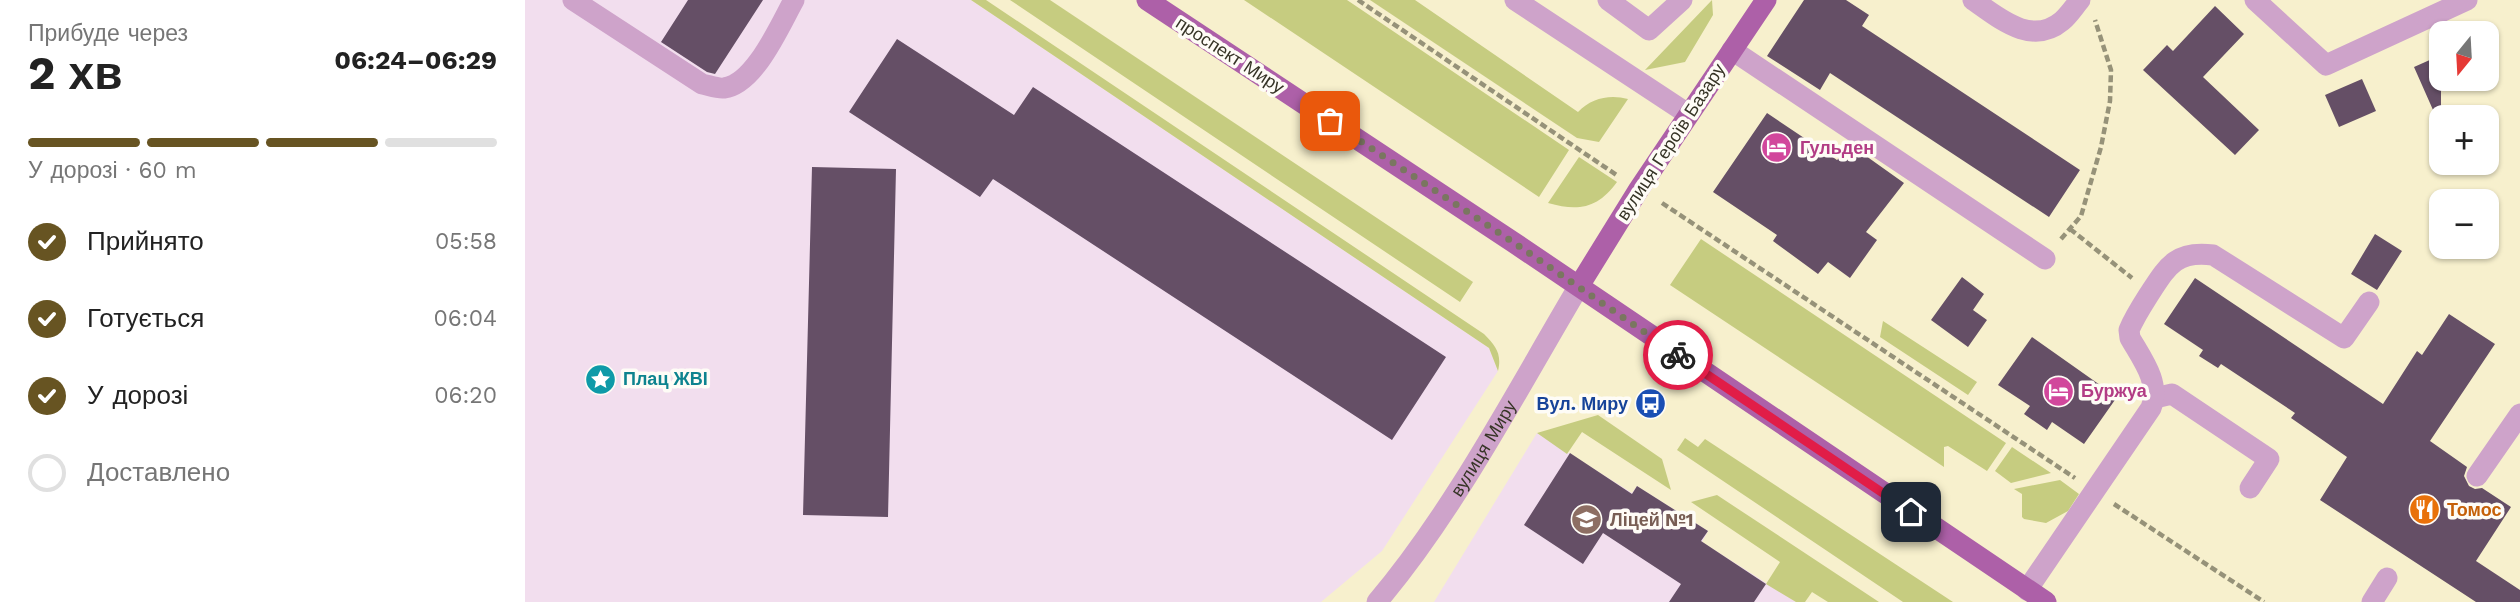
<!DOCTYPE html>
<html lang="uk">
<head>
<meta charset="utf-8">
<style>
	:root { --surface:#fff; --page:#f6f6f6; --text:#222; --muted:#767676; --line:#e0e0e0; --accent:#675422 }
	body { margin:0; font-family:"Work Sans",sans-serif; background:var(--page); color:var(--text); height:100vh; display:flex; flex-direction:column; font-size:26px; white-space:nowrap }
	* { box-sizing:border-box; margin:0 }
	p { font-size:23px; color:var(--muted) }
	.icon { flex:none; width:38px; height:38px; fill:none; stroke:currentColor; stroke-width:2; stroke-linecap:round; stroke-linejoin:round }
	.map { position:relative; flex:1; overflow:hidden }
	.side { display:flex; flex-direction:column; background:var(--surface); width:525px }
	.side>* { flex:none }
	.needle { width:46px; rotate:198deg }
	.fabs { position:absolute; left:1904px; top:21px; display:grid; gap:14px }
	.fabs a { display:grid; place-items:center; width:70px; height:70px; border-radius:14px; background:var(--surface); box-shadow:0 2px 5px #0004; font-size:35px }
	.pin { position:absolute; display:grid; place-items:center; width:60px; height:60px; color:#fff; margin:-30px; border-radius:14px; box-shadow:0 4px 10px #0006 }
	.courier { position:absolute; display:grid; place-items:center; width:70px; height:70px; margin:-35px; border:5px solid #e11d48; border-radius:50%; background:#fff; color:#222; box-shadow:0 2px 9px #0007 }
	.overview em { font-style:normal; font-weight:700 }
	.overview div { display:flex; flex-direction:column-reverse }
	.overview { display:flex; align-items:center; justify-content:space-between; height:119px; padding:0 28px }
	h1 { font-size:46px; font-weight:700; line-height:52px }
	.bar { display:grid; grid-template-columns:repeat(4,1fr); gap:10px 7px; align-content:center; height:84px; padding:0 28px }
	.bar i { height:9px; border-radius:5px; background:var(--line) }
	.bar .selected { background:var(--accent) }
	.bar p { grid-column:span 4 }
	ol { padding:0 28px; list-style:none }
	li { display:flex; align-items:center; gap:21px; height:77px }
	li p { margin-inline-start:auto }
	li .icon { padding:7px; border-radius:50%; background:var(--accent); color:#fff; stroke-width:4 }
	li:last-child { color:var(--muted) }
	li i { width:38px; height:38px; border:4px solid var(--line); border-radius:50% }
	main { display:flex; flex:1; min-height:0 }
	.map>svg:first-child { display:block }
	.education { fill:#f2deee }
	.green { fill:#c6cc80 }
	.building { fill:#654f66 }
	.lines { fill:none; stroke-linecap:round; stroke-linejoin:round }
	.path { stroke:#969279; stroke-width:4.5; stroke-dasharray:7 3.5; stroke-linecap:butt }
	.minor { stroke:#cea3ca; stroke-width:21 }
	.major { stroke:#ad60a8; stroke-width:21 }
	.done { stroke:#7a7660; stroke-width:7; stroke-dasharray:0 12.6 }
	.route { stroke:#e11d48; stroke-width:9 }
	.labels { text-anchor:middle; stroke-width:7; stroke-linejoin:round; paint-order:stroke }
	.street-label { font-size:18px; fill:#363426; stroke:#fefcf6 }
	.hotel-label { font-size:18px; font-weight:bold; fill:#b23c85; stroke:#fefcf6; text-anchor:start }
	.culture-label { font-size:18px; font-weight:bold; fill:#0d838f; stroke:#fefcf6; text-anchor:start }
	.transit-label { font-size:18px; font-weight:bold; fill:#164399; stroke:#fefcf6; text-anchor:end }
	.food-label { font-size:18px; font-weight:bold; fill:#c56008; stroke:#fefcf6; text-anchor:start }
	.education-label { font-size:18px; font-weight:bold; fill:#785e54; stroke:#fefcf6; text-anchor:start }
</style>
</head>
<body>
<main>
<section class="side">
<div class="overview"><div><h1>2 хв</h1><p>Прибуде через</p></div><em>06:24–06:29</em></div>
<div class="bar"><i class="selected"></i><i class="selected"></i><i class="selected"></i><i></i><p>У дорозі · 60 m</p></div>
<ol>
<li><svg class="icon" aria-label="check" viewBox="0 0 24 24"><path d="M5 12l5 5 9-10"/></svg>Прийнято<p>05:58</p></li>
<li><svg class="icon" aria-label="check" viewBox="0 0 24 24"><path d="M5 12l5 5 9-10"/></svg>Готується<p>06:04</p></li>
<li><svg class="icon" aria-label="check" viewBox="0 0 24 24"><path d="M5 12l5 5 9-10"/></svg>У дорозі<p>06:20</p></li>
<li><i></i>Доставлено</li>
</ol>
</section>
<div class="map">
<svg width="1995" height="602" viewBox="0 0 1995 602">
	<rect width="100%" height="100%" fill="#f7f0cd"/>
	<path class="education" d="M0,0H446L964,348L973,371L857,551L796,602H0Z
		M1012,433L1107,493L1112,486L1183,531L1177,542L1271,602H909Z"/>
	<path class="green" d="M446,0H461L959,334C971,346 977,354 973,371L964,348Z
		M485,0H525L948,282L935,302Z
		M719,0H822L1044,150L1014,197Z
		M845,0H890L1053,112C1066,98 1085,94 1103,99L1074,142L1052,138Z
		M1187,0L1188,15L1160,62L1120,70Z
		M1054,157L1092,182C1073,208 1054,212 1023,203Z
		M1176,239L1481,443L1462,471L1423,446L1419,447V467L1145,285Z
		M1358,321L1452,382L1443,395L1355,337Z
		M1073,415L1137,459L1146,490L1057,432L1042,454L1012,433Z
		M1160,438L1173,447L1180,439L1428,602H1378L1152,450Z
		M1487,447L1526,473L1486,483L1470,471Z
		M1535,480L1554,494L1543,511L1521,523L1499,519L1497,517V494L1489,489Z
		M1192,495L1354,602H1303L1287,592L1280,602H1271L1241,584L1255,562L1166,502Z"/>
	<path class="building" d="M163,0H238L190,74L182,72L136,42Z
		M1279,0H1321L1344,15L1337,26L1555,170L1524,217L1305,73L1295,90L1242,56Z
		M1690,6L1719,34L1678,77L1734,130L1710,155L1618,70L1642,45L1648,51Z
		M372,39L489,115L508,87L921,357L867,440L468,179L455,197L324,112Z
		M1916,55V128L1889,67Z
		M1837,79L1851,111L1814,127L1800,95Z
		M1242,113L1312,160L1327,146L1379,183L1341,232L1352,240L1325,278L1303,262L1293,274L1248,241L1252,235L1188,192Z
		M287,167L371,169L363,517L278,515Z
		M1850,234L1877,251L1852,290L1826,274Z
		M1437,277L1459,294L1448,310L1462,320L1443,347L1406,320Z
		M1670,278L1858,404L1892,351L1897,355L1924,314L1970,344L1905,441L1942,467L1939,476L1944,486L1950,489L1957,488L1986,507L1951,561L1995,590V602H1951L1795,500L1822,457L1766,418L1770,413L1696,364L1693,368L1674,356L1678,350L1639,324Z
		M1507,337L1592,397L1559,444L1527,422L1522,430L1499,414L1505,406L1473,385Z
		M1045,453L1107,494L1112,486L1183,531L1176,541L1241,584L1229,602H1144L1156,584L1078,533L1058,564L999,525Z"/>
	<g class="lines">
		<path class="path" d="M833,0L1093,176
			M1137,203L1550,478
			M1545,229L1607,278
			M1536,239L1556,216L1576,147L1585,101L1586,70L1570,20
			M1589,504L1739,602"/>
		<g class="minor">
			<path d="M48,0L177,84C183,85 193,89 199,88C230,84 255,25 269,0"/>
			<path d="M990,0L1163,114"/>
			<path d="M1083,0L1124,30L1157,0"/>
			<path d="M1448,0C1473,17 1506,47 1537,21C1544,15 1549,7 1555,0"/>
			<path d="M1730,0L1801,65L1942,0"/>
			<path d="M1207,50L1520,259"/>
			<path d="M1630,398L1647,394L1744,459L1725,488"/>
			<path d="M1952,476L1995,414"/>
			<path d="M1502,590L1626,408C1636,383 1617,359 1605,338L1604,330C1609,318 1616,307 1623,296C1642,267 1650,250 1688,255L1819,338L1844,302"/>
			<path id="s1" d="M852,602C930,510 992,390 1054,286"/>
			<path d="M1847,602L1862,578"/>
		</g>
		<path class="major" d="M622,0L988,242L1521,602
			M1054,286L1114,189L1241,0"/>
	</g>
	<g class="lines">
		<path class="done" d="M805,121L988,242L1153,355"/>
		<path class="route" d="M1153,355L1386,512"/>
	</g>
	<defs>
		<symbol id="hotel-disc" viewBox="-11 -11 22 22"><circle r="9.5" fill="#d1479c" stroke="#fefcf6"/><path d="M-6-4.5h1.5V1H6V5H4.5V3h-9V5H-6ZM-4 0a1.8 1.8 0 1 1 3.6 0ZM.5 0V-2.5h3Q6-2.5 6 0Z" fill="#fff"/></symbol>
		<symbol id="sight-disc" viewBox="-11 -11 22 22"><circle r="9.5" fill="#0f9aa8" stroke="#fefcf6"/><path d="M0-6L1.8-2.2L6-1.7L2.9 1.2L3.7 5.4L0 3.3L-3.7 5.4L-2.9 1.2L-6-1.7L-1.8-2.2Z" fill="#fff"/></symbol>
		<symbol id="bus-disc" viewBox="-11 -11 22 22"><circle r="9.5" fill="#1a4fb4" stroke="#fefcf6"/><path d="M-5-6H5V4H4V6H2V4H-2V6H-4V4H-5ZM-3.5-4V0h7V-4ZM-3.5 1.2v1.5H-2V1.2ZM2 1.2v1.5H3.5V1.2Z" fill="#fff"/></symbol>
		<symbol id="restaurant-disc" viewBox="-11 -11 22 22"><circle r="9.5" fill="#e8710a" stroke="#fefcf6"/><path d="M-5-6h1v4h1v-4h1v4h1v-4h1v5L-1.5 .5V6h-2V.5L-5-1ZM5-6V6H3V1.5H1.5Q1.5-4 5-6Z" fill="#fff"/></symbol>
		<symbol id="school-disc" viewBox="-11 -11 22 22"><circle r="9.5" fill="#8d6e63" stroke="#fefcf6"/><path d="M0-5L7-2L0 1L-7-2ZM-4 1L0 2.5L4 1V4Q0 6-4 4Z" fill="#fff"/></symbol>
	</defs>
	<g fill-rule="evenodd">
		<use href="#hotel-disc" x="1234" y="130" width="35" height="35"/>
		<use href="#sight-disc" x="58" y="362" width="35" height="35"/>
		<use href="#hotel-disc" x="1516" y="374" width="35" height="35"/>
		<use href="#bus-disc" x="1108" y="386" width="35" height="35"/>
		<use href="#restaurant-disc" x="1882" y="492" width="35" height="35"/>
		<use href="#school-disc" x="1044" y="502" width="35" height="35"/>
	</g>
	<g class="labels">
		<g class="street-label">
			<text transform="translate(705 55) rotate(33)" y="6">проспект Миру</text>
			<text transform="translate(1146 142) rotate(-57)" y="6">вулиця Героїв Базару</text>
			<text dy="6" stroke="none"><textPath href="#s1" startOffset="187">вулиця Миру</textPath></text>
		</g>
		<g class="hotel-label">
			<text x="1275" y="154">Гульден</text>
			<text x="1556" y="397">Буржуа</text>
		</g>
		<g class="culture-label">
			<text x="98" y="385">Плац ЖВІ</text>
		</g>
		<g class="transit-label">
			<text x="1103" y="410">Вул. Миру</text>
		</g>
		<g class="food-label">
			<text x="1922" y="516">Томос</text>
		</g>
		<g class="education-label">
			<text x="1085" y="526">Ліцей №1</text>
		</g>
	</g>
</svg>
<div class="fabs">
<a><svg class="needle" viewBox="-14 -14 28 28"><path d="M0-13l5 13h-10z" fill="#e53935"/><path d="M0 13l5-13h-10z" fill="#767676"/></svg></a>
<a>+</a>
<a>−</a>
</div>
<div class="pin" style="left:805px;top:121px;background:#ea580c"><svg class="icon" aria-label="bag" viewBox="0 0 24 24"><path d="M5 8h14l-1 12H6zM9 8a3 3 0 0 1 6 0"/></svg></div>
<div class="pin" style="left:1386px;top:512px;background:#1f2937"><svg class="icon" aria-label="home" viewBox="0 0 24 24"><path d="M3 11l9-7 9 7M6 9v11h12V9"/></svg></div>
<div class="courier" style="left:1153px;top:355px"><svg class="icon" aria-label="bike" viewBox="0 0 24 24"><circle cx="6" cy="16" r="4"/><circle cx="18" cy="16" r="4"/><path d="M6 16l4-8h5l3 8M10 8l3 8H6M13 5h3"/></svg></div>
</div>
</main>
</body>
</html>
